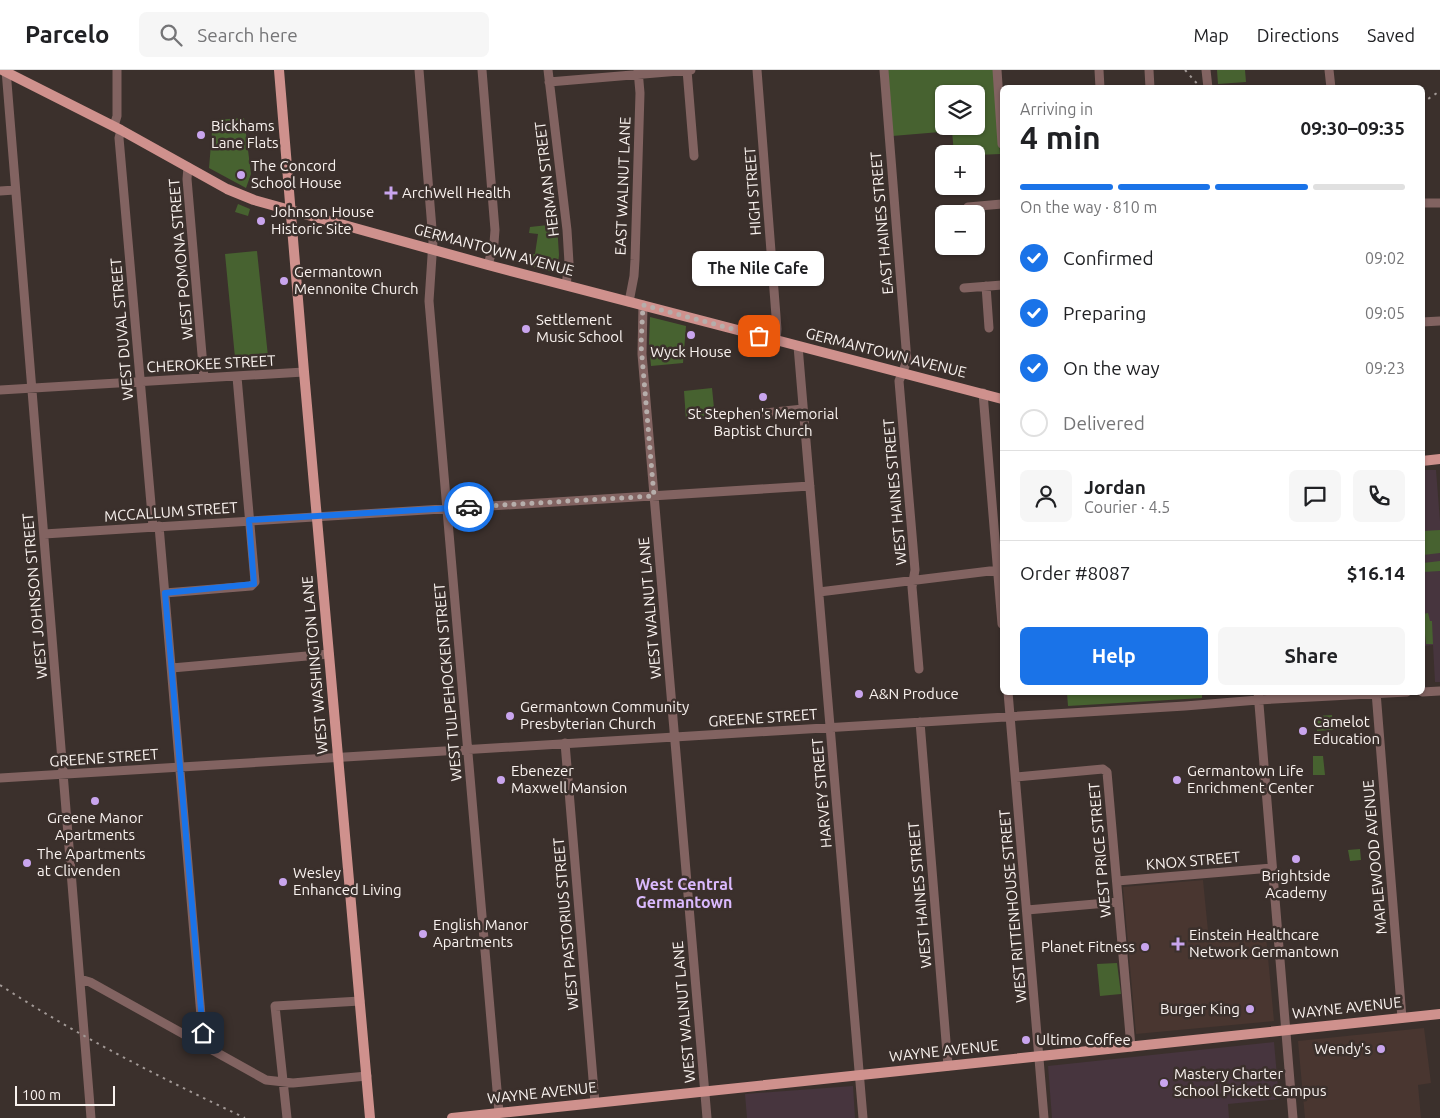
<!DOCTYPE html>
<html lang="en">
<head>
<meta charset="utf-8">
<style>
	:root { --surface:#fff; --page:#f6f6f6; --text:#202124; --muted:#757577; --line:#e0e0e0; --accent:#1a73e8 }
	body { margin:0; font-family:Ubuntu,sans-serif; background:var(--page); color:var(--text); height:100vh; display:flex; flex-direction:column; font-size:19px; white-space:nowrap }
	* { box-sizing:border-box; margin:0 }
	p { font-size:16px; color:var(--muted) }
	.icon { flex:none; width:28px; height:28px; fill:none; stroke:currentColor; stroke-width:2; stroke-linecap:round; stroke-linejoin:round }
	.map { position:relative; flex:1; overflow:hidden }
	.side { position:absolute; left:1000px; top:15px; width:425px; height:610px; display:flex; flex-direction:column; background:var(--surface); border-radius:8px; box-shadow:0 1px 4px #0004 }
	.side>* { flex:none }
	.fabs { position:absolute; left:935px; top:15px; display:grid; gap:10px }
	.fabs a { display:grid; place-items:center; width:50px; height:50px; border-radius:8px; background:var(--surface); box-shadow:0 1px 4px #0004; font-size:25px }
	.scale { position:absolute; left:15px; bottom:12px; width:100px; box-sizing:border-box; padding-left:5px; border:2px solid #f9f2ef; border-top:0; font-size:14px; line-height:18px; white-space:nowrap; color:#f9f2ef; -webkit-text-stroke:4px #3b302c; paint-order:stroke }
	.pin { position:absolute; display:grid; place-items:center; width:42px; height:42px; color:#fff; margin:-21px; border-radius:10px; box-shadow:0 2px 8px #0006 }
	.courier { position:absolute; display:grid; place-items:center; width:50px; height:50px; margin:-25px; border:4px solid #1a73e8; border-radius:50%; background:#fff; color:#222; box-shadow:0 1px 6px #0007 }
	.bubble { position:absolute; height:35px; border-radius:8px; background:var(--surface); box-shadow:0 1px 4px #0004; font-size:16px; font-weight:700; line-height:35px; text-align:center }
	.summary em { font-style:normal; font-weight:700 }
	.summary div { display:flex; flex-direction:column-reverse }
	.summary { display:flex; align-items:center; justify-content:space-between; height:85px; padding:0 20px }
	h1 { font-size:32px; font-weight:700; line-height:38px }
	.bar { display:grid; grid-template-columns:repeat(4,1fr); gap:8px 5px; align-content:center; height:60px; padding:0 20px }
	.bar i { height:6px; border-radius:4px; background:var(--line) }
	.bar .active { background:var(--accent) }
	.bar p { grid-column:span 4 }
	.line { display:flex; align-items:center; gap:12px; padding:0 20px; border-top:1px solid var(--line) }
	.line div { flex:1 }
	.round { display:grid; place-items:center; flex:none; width:52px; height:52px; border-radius:8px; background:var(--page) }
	ol { padding:0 20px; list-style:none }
	li { display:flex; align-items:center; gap:15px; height:55px }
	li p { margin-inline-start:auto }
	li .icon { padding:5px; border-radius:50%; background:var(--accent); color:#fff; stroke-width:4 }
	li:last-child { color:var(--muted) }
	li i { width:28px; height:28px; border:2px solid var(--line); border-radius:50% }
	.button { display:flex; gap:10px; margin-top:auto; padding:10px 20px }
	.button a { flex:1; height:58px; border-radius:8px; background:var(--accent); color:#fff; font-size:20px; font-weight:700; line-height:58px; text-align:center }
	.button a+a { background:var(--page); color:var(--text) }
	header { display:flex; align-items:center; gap:30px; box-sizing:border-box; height:70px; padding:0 25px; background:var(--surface); border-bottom:1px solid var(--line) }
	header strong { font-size:24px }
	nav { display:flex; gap:28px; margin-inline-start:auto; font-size:18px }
	.search { width:350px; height:45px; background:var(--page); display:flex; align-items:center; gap:12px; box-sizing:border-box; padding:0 18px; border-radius:8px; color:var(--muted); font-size:19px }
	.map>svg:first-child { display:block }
	.commercial { fill:#493630 }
	.education { fill:#47353e }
	.green { fill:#476230; fill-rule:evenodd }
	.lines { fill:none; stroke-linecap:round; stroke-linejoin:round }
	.minor { stroke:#826361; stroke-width:9 }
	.major { stroke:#cf918d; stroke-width:10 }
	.rail { stroke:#a29996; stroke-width:2; stroke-dasharray:2.5 5; stroke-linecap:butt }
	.done { stroke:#b6aeab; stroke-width:5; stroke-dasharray:0 9 }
	.route { stroke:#1a73e8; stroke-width:6 }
	.poi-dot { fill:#c9a5ee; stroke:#3b302c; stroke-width:2 }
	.labels { text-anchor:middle; stroke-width:5; stroke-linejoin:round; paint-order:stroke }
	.poi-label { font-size:15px; fill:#f9f2ef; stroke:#3b302c; text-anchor:start }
	.street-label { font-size:15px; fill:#f9f2ef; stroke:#3b302c }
	.neighbourhood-label { font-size:16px; font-weight:bold; fill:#dab9fd; stroke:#3b302c }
</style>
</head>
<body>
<header>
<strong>Parcelo</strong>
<div class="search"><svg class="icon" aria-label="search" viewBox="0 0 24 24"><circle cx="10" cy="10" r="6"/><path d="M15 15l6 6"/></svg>Search here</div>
<nav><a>Map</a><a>Directions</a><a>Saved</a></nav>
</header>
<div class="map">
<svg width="1440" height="1048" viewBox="0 0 1440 1048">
	<rect width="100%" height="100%" fill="#3b302c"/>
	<path class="commercial" d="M1203,810L1209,871L1266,866L1274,951L1136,964L1123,817Z
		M1424,958L1431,1013L1418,1015L1421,1048H1305L1298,971Z"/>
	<path class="education" d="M1423,400H1436L1440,451V612H1435L1433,575L1423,576L1422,461L1424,460Z
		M1274,972L1279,1029L1228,1034L1229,1048H1052L1048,996Z
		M853,1016L855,1048H747L745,1024Z"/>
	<path class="green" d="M888,0H994L1000,84L976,85V84H954L952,61L892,66ZM944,24H976V56H944Z
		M1217,0H1245L1246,12L1218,14Z
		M244,48L251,104L246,118L209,98L213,50Z
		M238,134L250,139L248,146L235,142Z
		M557,154L559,185L557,203L529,196L532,184H535L538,164L529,163L530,157Z
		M257,181L269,296L236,298L225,184Z
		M650,247L686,256L683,293L651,296L649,274Z
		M712,318L715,348L686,350L684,321Z
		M1440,460V483L1423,485V461Z
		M1440,491V501L1423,502V493Z
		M1428,543L1430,551H1432L1433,574H1426L1423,544Z
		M1202,623V628L1068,636L1067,623Z
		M1332,645L1333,660L1317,661L1316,646Z
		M1313,686H1323L1325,705H1313Z
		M1360,779L1361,790L1350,791L1348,780Z
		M1117,893L1121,924L1100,926L1097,894Z"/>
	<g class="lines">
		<path class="minor" d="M6,0L91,1048
			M419,0L433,171L429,231L499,1043
			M482,0L495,160L494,173L488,195
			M548,0L567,160L569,193L566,215
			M687,0L694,86
			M757,0L777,259L776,270
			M884,0L907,291L899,311L915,500L912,517L919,599
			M997,0L1002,74
			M1099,0L1100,18
			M1149,0L1150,18
			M1206,0L1208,18
			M1329,0L1331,18
			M549,12L691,0
			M114,56L117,46V0
			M121,60L119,68L153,457
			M188,97L187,109L204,308
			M0,121L15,120
			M1422,133H1440
			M968,137L1002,134
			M986,216L989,258
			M964,218L1002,215
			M629,232L634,206L635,190L640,23L638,0
			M643,235L642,284L707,1048
			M1422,252L1440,251
			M798,276L863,1048
			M0,320L304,302
			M983,323L1002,554
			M745,345L803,339
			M159,456L203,969L202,975
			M44,464L810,416
			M819,522L998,500
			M165,523L251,516L255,512L237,307
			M172,598L329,584
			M1008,622L1044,1048
			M1258,622L1293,1048
			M1376,622L1402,948
			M1422,622L1440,621
			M920,652L948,996
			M565,673L595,1033
			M1016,707L1103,699L1107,702L1131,977
			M0,708L1185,636L1258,630L1407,622
			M1117,811L1272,798
			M1027,840L1118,832
			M80,909L90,912L266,1010L293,1013L367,1006
			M287,1048L275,936L360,931"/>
		<path class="major" d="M2,0L121,60L227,119L254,130L488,195L1002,329
			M279,0L304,302L370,1048
			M1422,391L1440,389
			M452,1048L1440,944"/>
		<path class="rail" d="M1185,0L1201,18
			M1422,33L1440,21
			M0,915C78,966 161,1008 245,1048"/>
	</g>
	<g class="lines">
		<path class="done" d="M469,437L654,426L641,275L643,235L759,266"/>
		<path class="route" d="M203,963L165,523L254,514L249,450L469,437"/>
	</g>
	<g class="poi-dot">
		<circle cx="201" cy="65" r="5"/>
		<circle cx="241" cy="105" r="5"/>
		<path d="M388.5 115.5h5v5h5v5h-5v5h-5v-5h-5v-5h5z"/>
		<circle cx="261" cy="151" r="5"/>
		<circle cx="284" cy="211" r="5"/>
		<circle cx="526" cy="259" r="5"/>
		<circle cx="691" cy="265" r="5"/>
		<circle cx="763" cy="327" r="5"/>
		<circle cx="859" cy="624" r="5"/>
		<circle cx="510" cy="646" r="5"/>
		<circle cx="1303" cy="661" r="5"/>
		<circle cx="501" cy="710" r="5"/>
		<circle cx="1177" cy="710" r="5"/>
		<circle cx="95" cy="731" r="5"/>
		<circle cx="1296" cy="789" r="5"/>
		<circle cx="27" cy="793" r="5"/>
		<circle cx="283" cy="812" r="5"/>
		<circle cx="423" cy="864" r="5"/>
		<path d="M1175.5 866.5h5v5h5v5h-5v5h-5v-5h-5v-5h5z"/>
		<circle cx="1145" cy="877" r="5"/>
		<circle cx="1250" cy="939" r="5"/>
		<circle cx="1026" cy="970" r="5"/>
		<circle cx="1381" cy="979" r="5"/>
		<circle cx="1164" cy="1013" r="5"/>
	</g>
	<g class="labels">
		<g class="poi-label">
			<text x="211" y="61">Bickhams<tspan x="211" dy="17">Lane Flats</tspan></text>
			<text x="251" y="101">The Concord<tspan x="251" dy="17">School House</tspan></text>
			<text x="402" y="128">ArchWell Health</text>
			<text x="271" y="147">Johnson House<tspan x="271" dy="17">Historic Site</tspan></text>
			<text x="294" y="207">Germantown<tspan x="294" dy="17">Mennonite Church</tspan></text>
			<text x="536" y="255">Settlement<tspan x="536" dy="17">Music School</tspan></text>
			<text x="691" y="287" text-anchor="middle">Wyck House</text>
			<text x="763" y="349" text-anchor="middle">St Stephen's Memorial<tspan x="763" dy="17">Baptist Church</tspan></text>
			<text x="869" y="629">A&amp;N Produce</text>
			<text x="520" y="642">Germantown Community<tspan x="520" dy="17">Presbyterian Church</tspan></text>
			<text x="1313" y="657">Camelot<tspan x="1313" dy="17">Education</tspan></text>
			<text x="511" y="706">Ebenezer<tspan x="511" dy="17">Maxwell Mansion</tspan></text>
			<text x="1187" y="706">Germantown Life<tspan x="1187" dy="17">Enrichment Center</tspan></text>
			<text x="95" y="753" text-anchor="middle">Greene Manor<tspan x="95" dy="17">Apartments</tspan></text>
			<text x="37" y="789">The Apartments<tspan x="37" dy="17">at Clivenden</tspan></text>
			<text x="293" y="808">Wesley<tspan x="293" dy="17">Enhanced Living</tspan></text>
			<text x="1296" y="811" text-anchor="middle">Brightside<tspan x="1296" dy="17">Academy</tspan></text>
			<text x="433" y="860">English Manor<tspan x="433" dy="17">Apartments</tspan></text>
			<text x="1189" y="870">Einstein Healthcare<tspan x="1189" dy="17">Network Germantown</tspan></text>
			<text x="1135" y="882" text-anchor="end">Planet Fitness</text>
			<text x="1240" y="944" text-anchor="end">Burger King</text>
			<text x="1036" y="975">Ultimo Coffee</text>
			<text x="1371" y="984" text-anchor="end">Wendy's</text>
			<text x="1174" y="1009">Mastery Charter<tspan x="1174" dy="17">School Pickett Campus</tspan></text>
		</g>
		<g class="street-label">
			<text transform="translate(547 109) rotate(-97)" y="5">HERMAN STREET</text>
			<text transform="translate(623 116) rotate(-88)" y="5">EAST WALNUT LANE</text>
			<text transform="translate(753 121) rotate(-94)" y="5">HIGH STREET</text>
			<text transform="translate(882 153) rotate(-95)" y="5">EAST HAINES STREET</text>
			<text transform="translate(494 180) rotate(15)" y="5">GERMANTOWN AVENUE</text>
			<text transform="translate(181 189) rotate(-95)" y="5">WEST POMONA STREET</text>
			<text transform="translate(122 259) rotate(-95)" y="5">WEST DUVAL STREET</text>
			<text transform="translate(886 283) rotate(14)" y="5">GERMANTOWN AVENUE</text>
			<text transform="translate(211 294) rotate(-3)" y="5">CHEROKEE STREET</text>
			<text transform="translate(895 422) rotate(-95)" y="5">WEST HAINES STREET</text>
			<text transform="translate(171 442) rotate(-4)" y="5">MCCALLUM STREET</text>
			<text transform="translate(35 526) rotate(-95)" y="5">WEST JOHNSON STREET</text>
			<text transform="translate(650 538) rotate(-95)" y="5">WEST WALNUT LANE</text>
			<text transform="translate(315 595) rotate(-95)" y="5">WEST WASHINGTON LANE</text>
			<text transform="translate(448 612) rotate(-95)" y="5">WEST TULPEHOCKEN STREET</text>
			<text transform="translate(763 648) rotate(-4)" y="5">GREENE STREET</text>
			<text transform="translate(104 688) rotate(-4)" y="5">GREENE STREET</text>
			<text transform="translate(822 723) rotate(-95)" y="5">HARVEY STREET</text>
			<text transform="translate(1100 780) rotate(-95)" y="5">WEST PRICE STREET</text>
			<text transform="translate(1375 787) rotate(-95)" y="5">MAPLEWOOD AVENUE</text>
			<text transform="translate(1193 791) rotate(-5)" y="5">KNOX STREET</text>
			<text transform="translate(920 825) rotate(-95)" y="5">WEST HAINES STREET</text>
			<text transform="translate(1013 836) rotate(-95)" y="5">WEST RITTENHOUSE STREET</text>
			<text transform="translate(566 854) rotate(-95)" y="5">WEST PASTORIUS STREET</text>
			<text transform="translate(1347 938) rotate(-6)" y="5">WAYNE AVENUE</text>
			<text transform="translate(684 942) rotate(-95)" y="5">WEST WALNUT LANE</text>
			<text transform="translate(944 981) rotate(-6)" y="5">WAYNE AVENUE</text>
			<text transform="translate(542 1023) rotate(-6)" y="5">WAYNE AVENUE</text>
		</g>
		<g class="neighbourhood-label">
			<text x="684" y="820">West Central<tspan x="684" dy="18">Germantown</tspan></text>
		</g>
	</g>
</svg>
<div class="fabs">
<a><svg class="icon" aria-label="layers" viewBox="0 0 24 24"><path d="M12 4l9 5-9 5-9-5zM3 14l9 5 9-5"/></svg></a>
<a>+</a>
<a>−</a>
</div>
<div class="scale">100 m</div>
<div class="pin" style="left:759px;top:266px;background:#ea580c"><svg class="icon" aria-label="bag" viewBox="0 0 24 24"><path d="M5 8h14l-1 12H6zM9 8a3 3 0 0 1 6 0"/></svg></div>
<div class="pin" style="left:203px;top:963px;background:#1f2937"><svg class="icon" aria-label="home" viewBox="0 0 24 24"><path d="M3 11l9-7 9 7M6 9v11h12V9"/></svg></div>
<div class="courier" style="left:469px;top:437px"><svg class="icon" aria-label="car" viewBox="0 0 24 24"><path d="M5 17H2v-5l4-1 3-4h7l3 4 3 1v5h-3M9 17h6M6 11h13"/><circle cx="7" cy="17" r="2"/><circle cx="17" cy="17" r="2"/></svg></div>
<div class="bubble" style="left:692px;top:181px;width:132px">The Nile Cafe</div>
<section class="side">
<div class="summary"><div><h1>4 min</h1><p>Arriving in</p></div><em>09:30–09:35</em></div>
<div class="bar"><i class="active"></i><i class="active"></i><i class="active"></i><i></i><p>On the way · 810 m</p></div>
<ol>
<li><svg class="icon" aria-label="check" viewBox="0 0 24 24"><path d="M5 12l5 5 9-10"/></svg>Confirmed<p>09:02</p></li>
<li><svg class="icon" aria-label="check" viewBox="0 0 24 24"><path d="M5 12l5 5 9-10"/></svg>Preparing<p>09:05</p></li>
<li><svg class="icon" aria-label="check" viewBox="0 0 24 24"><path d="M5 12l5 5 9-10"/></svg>On the way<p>09:23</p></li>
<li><i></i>Delivered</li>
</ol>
<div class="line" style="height:90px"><a class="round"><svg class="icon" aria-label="person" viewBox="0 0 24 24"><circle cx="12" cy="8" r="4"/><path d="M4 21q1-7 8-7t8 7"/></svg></a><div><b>Jordan</b><p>Courier · 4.5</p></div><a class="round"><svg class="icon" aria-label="chat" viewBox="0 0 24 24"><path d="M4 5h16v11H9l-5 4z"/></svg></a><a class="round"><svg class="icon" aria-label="phone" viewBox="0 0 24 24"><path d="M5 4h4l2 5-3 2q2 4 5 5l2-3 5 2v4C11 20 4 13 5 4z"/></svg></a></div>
<div class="line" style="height:65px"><div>Order #8087</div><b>$16.14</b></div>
<div class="button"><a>Help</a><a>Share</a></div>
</section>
</div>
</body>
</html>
